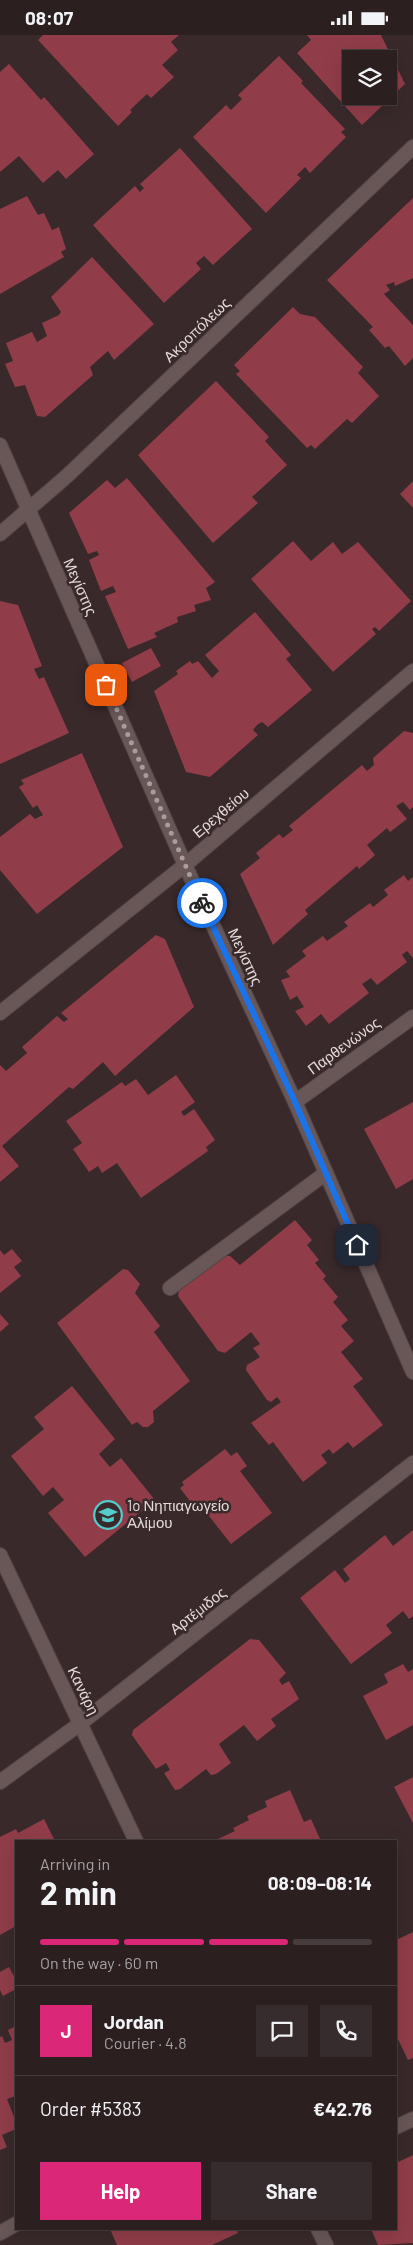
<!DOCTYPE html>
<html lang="en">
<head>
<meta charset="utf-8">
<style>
	:root { --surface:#2b1f20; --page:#372c2d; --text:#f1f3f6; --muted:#a6a2a5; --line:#473d3e; --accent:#db2777 }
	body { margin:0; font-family:Barlow,sans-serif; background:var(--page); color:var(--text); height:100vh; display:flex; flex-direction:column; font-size:19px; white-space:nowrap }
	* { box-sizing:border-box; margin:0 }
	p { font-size:16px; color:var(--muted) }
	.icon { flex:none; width:28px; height:28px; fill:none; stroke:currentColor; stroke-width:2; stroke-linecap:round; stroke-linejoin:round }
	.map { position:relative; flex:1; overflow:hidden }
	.sheet { position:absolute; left:15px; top:1805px; width:382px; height:390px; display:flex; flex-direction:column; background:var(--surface); border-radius:0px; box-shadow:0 5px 20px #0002,0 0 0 1px var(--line) }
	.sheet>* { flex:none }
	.tools { position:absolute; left:342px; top:15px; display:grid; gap:10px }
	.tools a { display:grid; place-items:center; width:55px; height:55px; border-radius:0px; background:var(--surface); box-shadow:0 5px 20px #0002,0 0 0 1px var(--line); font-size:25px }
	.pin { position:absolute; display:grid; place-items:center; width:42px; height:42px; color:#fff; margin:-21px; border-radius:10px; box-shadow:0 2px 8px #0006 }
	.courier { position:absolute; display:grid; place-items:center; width:50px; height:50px; margin:-25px; border:4px solid #1a73e8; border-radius:50%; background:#fff; color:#222; box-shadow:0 1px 6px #0007 }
	.overview em { font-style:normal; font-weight:700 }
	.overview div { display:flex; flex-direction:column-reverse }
	.overview { display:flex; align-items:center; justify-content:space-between; height:85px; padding:0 25px }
	h1 { font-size:32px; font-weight:700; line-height:38px }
	.bar { display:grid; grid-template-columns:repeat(4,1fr); gap:8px 5px; align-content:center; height:60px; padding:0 25px }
	.bar i { height:6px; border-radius:4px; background:var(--line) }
	.bar .on { background:var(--accent) }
	.bar p { grid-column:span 4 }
	.line { display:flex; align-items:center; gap:12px; padding:0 25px; border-top:1px solid var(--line) }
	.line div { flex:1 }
	.round { display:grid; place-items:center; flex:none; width:52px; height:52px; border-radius:0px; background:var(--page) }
	.button { display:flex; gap:10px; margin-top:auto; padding:10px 25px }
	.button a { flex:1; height:58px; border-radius:0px; background:var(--accent); color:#fff; font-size:20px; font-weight:700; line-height:58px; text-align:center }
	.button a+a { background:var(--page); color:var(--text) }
	.status { display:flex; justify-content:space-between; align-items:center; height:35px; padding:0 25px; background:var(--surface); direction:ltr }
	.status svg { height:14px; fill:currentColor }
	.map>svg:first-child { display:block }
	.building { fill:#903d49; fill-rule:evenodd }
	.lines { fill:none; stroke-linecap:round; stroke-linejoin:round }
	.service-casing { stroke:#534547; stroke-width:16 }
	.minor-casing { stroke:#534547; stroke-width:16 }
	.service { stroke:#695758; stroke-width:14 }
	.minor { stroke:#695758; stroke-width:14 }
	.done { stroke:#a99c9d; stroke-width:5; stroke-dasharray:0 9 }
	.route { stroke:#1a73e8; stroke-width:6 }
	.labels { text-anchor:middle; stroke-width:5; stroke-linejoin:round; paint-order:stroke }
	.street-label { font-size:15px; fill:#e5dadb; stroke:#39292a }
	.poi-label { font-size:15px; fill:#e5dadb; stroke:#39292a; text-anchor:start }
</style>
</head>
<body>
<div class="status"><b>08:07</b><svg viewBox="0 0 49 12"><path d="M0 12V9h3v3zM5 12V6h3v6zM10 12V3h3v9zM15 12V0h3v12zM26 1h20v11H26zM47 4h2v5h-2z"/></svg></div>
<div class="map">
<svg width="413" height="2210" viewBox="0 0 413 2210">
	<rect width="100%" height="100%" fill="#39292a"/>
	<path class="building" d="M43,0H179L171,7L178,15L162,30L174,42L151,63L147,59L130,75L132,77L118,91L38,5Z
		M307,0H381L405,49L362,90L297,18L311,5ZM351,24H389V61H351Z
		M279,21L303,46L301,48L345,94L341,97L346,102L310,138L305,132L297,140L301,143L266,178L193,102L226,70L231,75L242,64L238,60Z
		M9,29L41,65L44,62L94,119L66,144L58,135L43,148L19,121L0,137V37Z
		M180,113L252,194L213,230L204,221L196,228L201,234L164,268L93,190L135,151L140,157L144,153L140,149Z
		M27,161L38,180L44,178L52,195L59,192L66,214L61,217L64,222L0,259V174Z
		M413,163V243L395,251L394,247L386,250L390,255L384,259L413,290V323L405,331L389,311L385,313L369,295L373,292L327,245Z
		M92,222L154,289L114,325L108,316L90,332L93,340L45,382L37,381L25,350L15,352L5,329L13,326L6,308L32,297L37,307L47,301L42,288L59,280L61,277L51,262Z
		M293,272L300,279L315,282L363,332L358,338L379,361L352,388L347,384L315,414L311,410L307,413L236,339L240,336L234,330Z
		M216,346L269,402L265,406L287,430L252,462L258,468L213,508L138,420Z
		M127,443L215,547L206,553L211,565L194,570L196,576L177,582L178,587L154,598L157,602L128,614L105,561L116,557L113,551L101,556L89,525L99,520L97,516L88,519L69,478L107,445L115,453Z
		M413,446V473L400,459Z
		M293,506L311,526L333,507L342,519L358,507L411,566L379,596L375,592L372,594L376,599L333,637L251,544Z
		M0,566L18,570L42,631L34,634L39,644L44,642L69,698L0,729Z
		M255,577L291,620L286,624L312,655L268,692L262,687L257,690L253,695L258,700L210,742L186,737L154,656L178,639L176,636L190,626L192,629L198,626L212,643L219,636L205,620Z
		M151,613L161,631L132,647L122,628Z
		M404,696L413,698V772L410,775L403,767L396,771L407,784L390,797L387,793L367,810L375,820L359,834L357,831L305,875L308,879L273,910L240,839L260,823L256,818L279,799L283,803L293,795L289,791L362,730L367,736L374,730L373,723Z
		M82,718L123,812L37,879L0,835V802L30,779L35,784L43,780L37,770L33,773L19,752L24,749L21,745Z
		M404,840L408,846L413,842V923L407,916L402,920L407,927L377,950L371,943L362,949L369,958L329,989L321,979L306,991L295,976L304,972L297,961L290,965L281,945L290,942L286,936L306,921L302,916L323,901L327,906L348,891L344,887L370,868L373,872L388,860L384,855Z
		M156,900L165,904L194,972L115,1041L103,1027L73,1054L69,1052L2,1111L19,1131L0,1147V1030L6,1036L27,1018L22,1012L57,981L64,987L68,984L61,978Z
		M176,1040L195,1067L181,1077L184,1081L194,1074L215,1105L206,1112L208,1116L141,1163L117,1128L102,1138L98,1131L89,1137L73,1114L82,1108L66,1086L122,1047L125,1051L136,1044L148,1060Z
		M413,1067V1144L396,1154L364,1094Z
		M295,1185L312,1205L307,1210L319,1225L315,1228L326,1241L323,1244L338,1262L333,1267L348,1285L341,1291L354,1306L341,1317L363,1344L353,1351L383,1390L353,1413L348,1407L333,1419L329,1414L321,1420L327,1428L303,1447L273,1407L269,1410L251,1388L281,1367L277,1362L271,1367L267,1365L246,1335L247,1330L260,1322L253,1313L260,1309L251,1297L225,1318L218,1316L178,1261L179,1256L225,1221H230L240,1230Z
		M12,1214L22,1226L14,1232L21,1241L0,1258V1215L4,1220Z
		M123,1234L128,1235L140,1249L135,1258L160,1291L154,1297L190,1346L153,1376L154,1387L148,1392H143L137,1387L132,1390L57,1288Z
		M0,1279L9,1289L0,1297Z
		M72,1351L115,1404L99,1419L110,1432L121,1423L155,1465L85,1522L48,1478L64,1465L53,1452L43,1461L11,1421L44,1394L34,1382Z
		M225,1414L231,1421L237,1417L247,1431L240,1436L272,1478L231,1509L198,1467L193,1470L180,1453L184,1450L182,1447Z
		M413,1495V1581L409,1584L403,1576L386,1590L392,1598L351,1629L300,1563L335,1535L345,1548L350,1544L343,1534L385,1500L393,1511Z
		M250,1604L259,1605L286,1638L279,1645L282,1650L289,1646L299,1664L271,1684L276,1691L257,1706L244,1690L219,1709L231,1728L216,1739L211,1740L206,1734L180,1754L175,1755L164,1738L170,1735L166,1728L156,1734L132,1700L133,1695Z
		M403,1629L408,1637L413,1634V1690L386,1705L363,1661L388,1648L384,1639Z
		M413,1742V1788L394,1752Z
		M290,1755L304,1787L311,1784L321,1806H219L218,1804L235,1796L233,1793L249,1785L247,1781L267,1772L265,1766Z
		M44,1784L55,1806H16V1883L15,1884L16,1891L0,1900V1802L16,1794L18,1798Z
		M413,1897V2023L408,2025L396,2000V1905Z
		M9,1932L16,1945V1954L3,1961L0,1955V1937Z
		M16,1991V2061L7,2064L16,2087V2094L2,2100L7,2112L0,2115V2002L2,2001L5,2008L12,2005L8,1995Z
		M413,2120V2208L378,2210L371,2194H396V2128Z
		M110,2194H236L238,2198L212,2210H117Z"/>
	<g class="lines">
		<defs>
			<path id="service" d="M170,1253L326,1138"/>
			<path id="minor" d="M0,410L185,830L295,1067L413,1337
				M0,499L68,440L413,112
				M0,978L185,830L413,636
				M295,1067L413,982
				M0,1520L136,1806
				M0,1747L81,1688L413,1428
				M396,2092L413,2084
				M318,2194L326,2210
				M0,2198L16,2189"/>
		</defs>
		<use href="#service" class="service-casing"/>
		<use href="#minor" class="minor-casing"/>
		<use href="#service" class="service"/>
		<use href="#minor" class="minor"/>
	</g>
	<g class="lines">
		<path class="done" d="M106,650L202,868"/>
		<path class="route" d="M202,868L295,1067L357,1210"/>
	</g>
	<defs>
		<symbol id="school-ring" viewBox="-11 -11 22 22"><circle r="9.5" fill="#39292a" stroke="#53cdcb" stroke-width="1.5"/><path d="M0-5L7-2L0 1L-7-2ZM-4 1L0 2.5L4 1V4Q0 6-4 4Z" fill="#53cdcb"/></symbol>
	</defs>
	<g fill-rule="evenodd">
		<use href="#school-ring" x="92" y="1464" width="32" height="32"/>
	</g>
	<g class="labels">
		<g class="street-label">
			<text transform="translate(197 295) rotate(-44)" y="5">Ακροπόλεως</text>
			<text transform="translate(80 552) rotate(66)" y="5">Μεγίστης</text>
			<text transform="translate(221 778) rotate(-40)" y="5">Ερεχθείου</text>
			<text transform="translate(245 922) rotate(65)" y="5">Μεγίστης</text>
			<text transform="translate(344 1011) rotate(-36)" y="5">Παρθενώνος</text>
			<text transform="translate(198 1576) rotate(-38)" y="5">Αρτέμιδος</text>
			<text transform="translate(83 1656) rotate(64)" y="5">Κανάρη</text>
		</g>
		<g class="poi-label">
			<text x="127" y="1476">1o Νηπιαγωγείο<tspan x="127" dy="17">Αλίμου</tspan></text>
		</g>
	</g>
</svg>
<div class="tools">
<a><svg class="icon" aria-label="layers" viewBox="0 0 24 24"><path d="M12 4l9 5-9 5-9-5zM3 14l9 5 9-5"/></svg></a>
</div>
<div class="pin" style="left:106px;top:650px;background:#ea580c"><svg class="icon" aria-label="bag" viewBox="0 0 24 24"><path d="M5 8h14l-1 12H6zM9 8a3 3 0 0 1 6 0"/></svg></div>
<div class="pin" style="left:357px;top:1210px;background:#1f2937"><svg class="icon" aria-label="home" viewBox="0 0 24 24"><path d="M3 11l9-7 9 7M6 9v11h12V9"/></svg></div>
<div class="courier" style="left:202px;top:868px"><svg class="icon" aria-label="bike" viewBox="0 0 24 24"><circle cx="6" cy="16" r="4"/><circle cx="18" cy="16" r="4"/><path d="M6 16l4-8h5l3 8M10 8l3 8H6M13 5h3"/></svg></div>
<section class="sheet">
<div class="overview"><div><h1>2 min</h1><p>Arriving in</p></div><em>08:09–08:14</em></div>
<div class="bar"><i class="on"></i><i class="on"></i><i class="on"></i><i></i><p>On the way · 60 m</p></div>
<div class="line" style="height:90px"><b class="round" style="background:var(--accent);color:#fff">J</b><div><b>Jordan</b><p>Courier · 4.8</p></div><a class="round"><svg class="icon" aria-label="chat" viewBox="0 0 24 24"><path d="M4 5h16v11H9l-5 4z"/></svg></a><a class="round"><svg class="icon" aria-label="phone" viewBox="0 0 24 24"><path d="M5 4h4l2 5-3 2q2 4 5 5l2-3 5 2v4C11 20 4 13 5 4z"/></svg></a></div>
<div class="line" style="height:65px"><div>Order #5383</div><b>€42.76</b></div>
<div class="button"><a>Help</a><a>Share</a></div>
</section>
</div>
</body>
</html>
